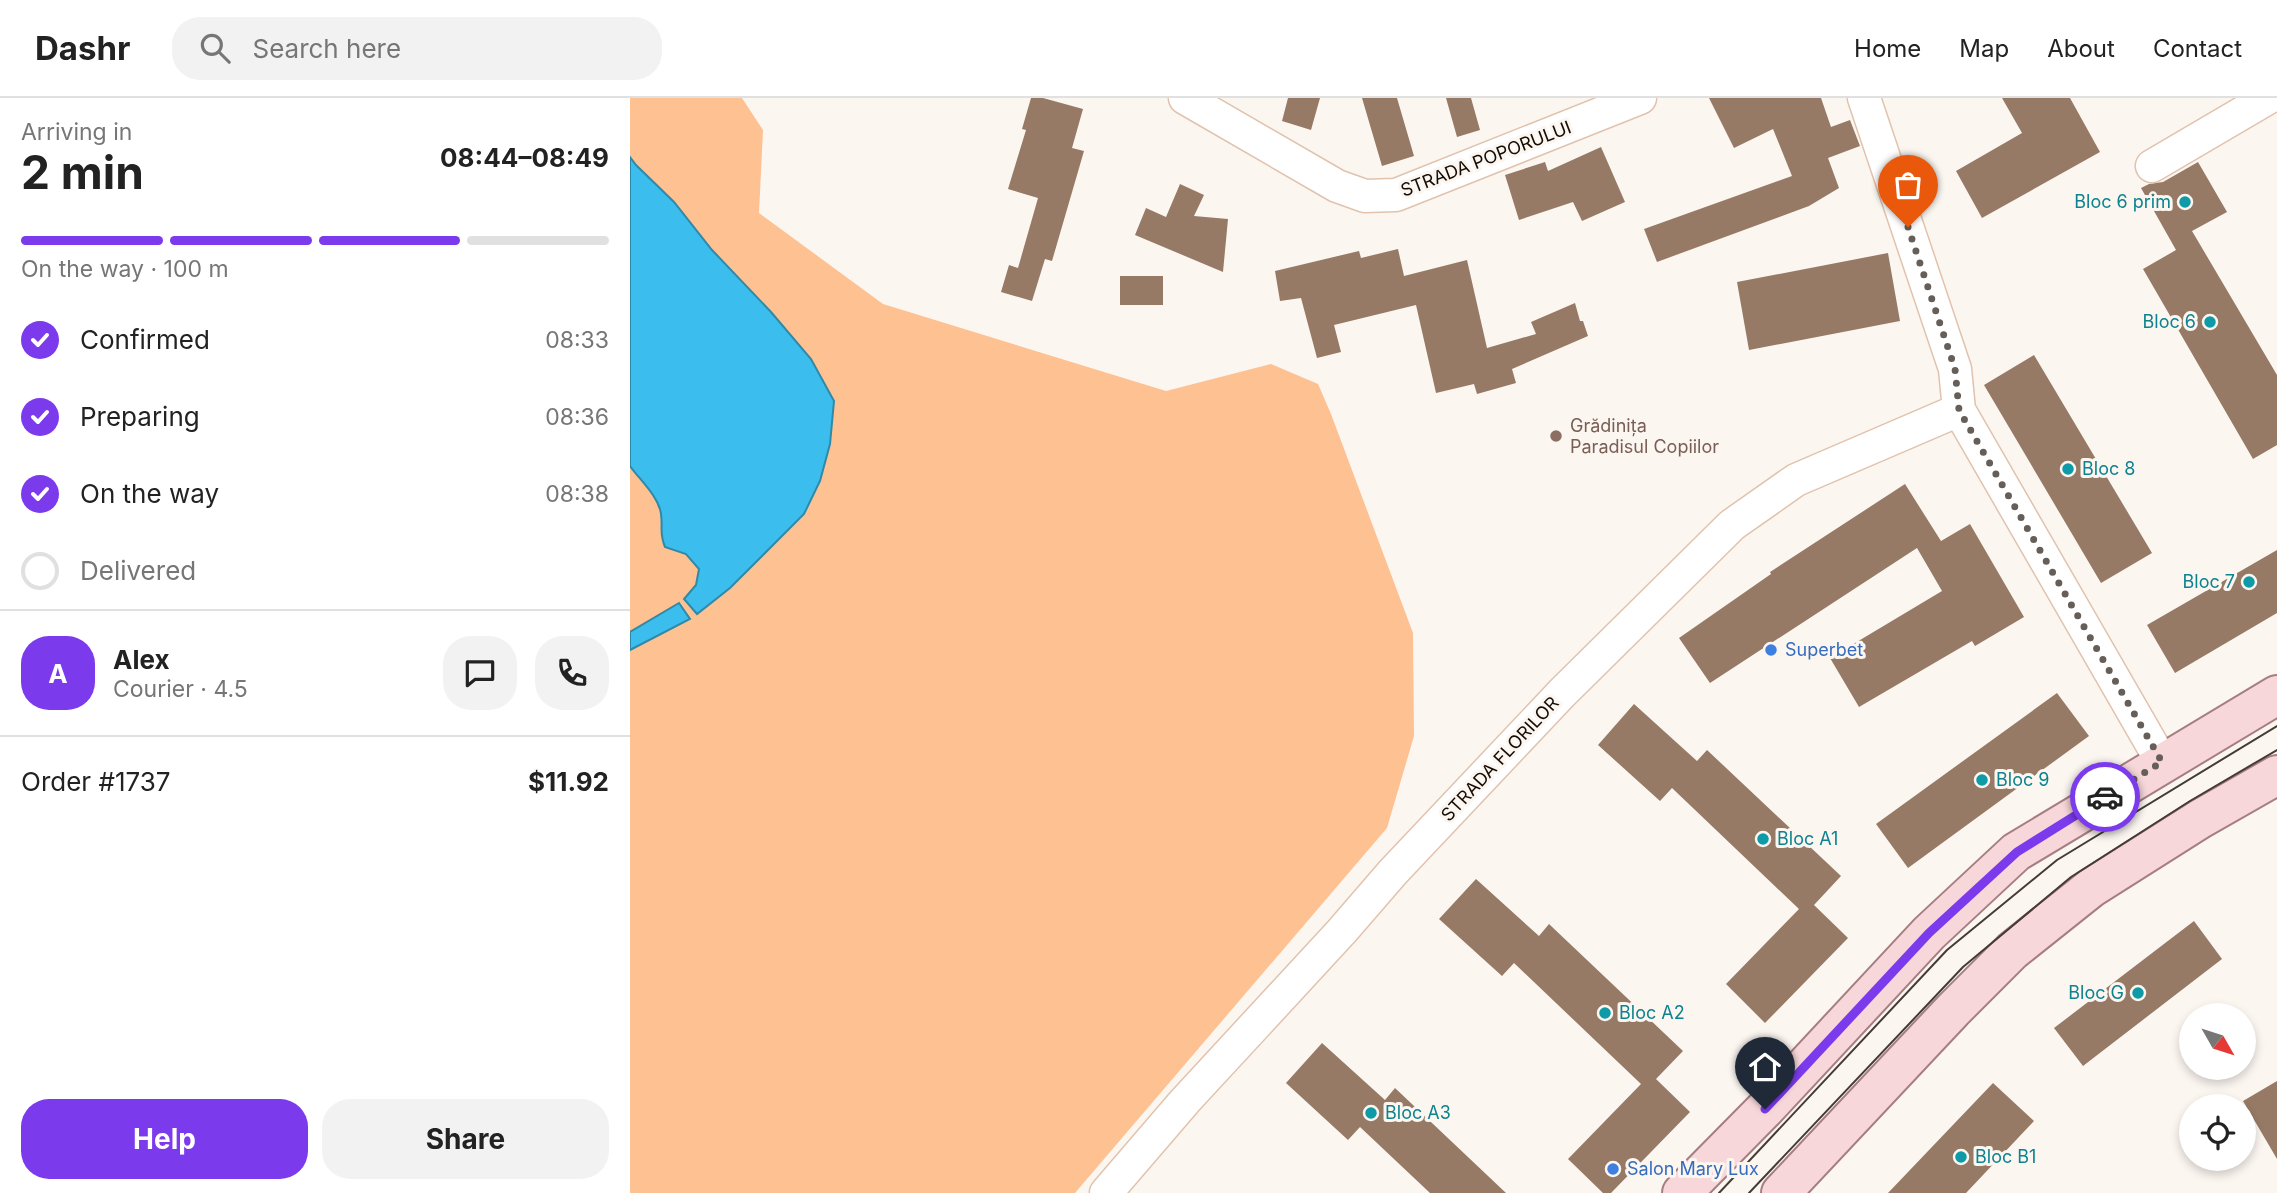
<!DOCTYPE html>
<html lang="en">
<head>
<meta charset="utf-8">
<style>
	:root { --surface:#fff; --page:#f2f2f2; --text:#222; --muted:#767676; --line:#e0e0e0; --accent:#7c3aed }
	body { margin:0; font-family:Inter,sans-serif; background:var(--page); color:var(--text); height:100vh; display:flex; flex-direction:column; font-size:26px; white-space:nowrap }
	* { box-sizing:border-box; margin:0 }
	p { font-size:23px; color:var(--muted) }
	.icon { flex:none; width:38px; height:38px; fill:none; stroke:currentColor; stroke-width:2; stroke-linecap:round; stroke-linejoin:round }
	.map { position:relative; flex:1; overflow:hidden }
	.drawer { display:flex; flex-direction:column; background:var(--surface); width:630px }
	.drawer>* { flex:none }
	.needle { width:46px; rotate:129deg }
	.buttons { position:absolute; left:1549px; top:905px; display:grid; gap:14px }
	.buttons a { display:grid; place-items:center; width:77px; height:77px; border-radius:50%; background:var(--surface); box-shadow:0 4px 10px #0003; font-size:35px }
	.pin { position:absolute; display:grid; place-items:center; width:60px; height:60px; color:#fff; margin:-72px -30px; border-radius:50% 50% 50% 0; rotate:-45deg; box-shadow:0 0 7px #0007 }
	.pin .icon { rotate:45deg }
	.courier { position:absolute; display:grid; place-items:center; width:70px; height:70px; margin:-35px; border:5px solid #7c3aed; border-radius:50%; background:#fff; color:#222; box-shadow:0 2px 9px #0007 }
	.headline em { font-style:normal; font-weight:700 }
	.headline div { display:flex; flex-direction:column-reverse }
	.headline { display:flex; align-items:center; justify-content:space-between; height:119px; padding:0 21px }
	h1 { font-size:46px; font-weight:700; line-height:52px }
	.bar { display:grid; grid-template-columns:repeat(4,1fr); gap:10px 7px; align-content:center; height:84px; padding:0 21px }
	.bar i { height:9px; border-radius:5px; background:var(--line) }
	.bar .selected { background:var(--accent) }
	.bar p { grid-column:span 4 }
	.line { display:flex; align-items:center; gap:18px; padding:0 21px; border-top:2px solid var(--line) }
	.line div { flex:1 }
	.round { display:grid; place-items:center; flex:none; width:74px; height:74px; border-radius:28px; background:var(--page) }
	ol { padding:0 21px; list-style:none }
	li { display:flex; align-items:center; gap:21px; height:77px }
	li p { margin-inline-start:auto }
	li .icon { padding:7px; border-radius:50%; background:var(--accent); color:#fff; stroke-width:4 }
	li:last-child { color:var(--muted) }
	li i { width:38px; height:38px; border:4px solid var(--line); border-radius:50% }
	.primary-button { display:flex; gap:14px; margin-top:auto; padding:14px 21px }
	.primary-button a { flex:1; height:80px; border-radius:28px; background:var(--accent); color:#fff; font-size:28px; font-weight:700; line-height:80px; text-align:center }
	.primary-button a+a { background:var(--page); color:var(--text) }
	header { display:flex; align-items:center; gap:42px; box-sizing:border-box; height:98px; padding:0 35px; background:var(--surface); border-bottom:2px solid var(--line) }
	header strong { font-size:33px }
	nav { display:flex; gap:38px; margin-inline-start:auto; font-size:24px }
	.search { width:490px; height:63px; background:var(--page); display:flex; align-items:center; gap:18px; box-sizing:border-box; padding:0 24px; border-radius:28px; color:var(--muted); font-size:26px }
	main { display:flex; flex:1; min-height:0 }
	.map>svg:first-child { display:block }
	.green { fill:#fec192 }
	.water { fill:#3bbeed; stroke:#3089a7; stroke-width:2 }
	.building { fill:#967a65 }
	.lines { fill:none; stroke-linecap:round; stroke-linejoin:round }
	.minor-casing { stroke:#e1c3ad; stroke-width:35 }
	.major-casing { stroke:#a67e80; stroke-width:42 }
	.minor { stroke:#fff; stroke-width:32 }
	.major { stroke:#f8d7da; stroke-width:38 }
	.tram { stroke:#453b35; stroke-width:2 }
	.done { stroke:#665e58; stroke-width:7; stroke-dasharray:0 12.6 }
	.route { stroke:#7c3aed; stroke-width:9 }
	.culture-dot { fill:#0f9aa8; stroke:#fcf6f1; stroke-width:2.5 }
	.education-dot { fill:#8d6e63; stroke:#fcf6f1; stroke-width:2.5 }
	.shop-dot { fill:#3f7fe0; stroke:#fcf6f1; stroke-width:2.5 }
	.labels { text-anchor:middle; stroke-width:6; stroke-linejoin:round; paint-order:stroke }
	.street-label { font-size:18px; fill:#160c05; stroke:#fcf6f1 }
	.culture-label { font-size:18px; fill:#0d838f; stroke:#fcf6f1; text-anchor:start }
	.education-label { font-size:18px; fill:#785e54; stroke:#fcf6f1; text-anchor:start }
	.shop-label { font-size:18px; fill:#366cbe; stroke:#fcf6f1; text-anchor:start }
</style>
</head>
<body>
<header>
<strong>Dashr</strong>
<div class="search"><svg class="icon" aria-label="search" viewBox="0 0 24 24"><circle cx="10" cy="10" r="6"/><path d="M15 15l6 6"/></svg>Search here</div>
<nav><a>Home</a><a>Map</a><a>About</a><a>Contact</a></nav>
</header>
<main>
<section class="drawer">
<div class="headline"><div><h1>2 min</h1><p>Arriving in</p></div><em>08:44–08:49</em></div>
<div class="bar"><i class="selected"></i><i class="selected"></i><i class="selected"></i><i></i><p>On the way · 100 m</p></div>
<ol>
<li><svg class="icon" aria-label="check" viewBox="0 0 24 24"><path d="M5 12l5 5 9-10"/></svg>Confirmed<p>08:33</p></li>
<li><svg class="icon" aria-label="check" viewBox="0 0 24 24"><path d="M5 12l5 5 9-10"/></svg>Preparing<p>08:36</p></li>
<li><svg class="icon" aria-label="check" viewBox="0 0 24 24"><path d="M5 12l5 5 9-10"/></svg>On the way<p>08:38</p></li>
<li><i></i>Delivered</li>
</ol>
<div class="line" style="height:126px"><b class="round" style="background:var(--accent);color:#fff">A</b><div><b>Alex</b><p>Courier · 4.5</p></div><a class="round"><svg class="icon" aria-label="chat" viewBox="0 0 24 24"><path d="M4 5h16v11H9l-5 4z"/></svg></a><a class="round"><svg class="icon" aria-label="phone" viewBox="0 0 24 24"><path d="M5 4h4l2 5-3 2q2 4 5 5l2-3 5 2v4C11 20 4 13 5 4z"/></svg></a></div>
<div class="line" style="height:91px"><div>Order #1737</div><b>$11.92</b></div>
<div class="primary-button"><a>Help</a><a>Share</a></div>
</section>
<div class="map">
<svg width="1647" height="1095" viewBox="0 0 1647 1095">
	<rect width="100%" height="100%" fill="#fcf6f1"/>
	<path class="green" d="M0,0H112L133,32L129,115L253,206L536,293L641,266L688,286L701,316L783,535L784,638L757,730L445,1095H0Z"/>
	<path class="water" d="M0,59L6,67L44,104L82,152L141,214L181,261L204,303L200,346L190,383L174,416L100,490L67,516L54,501L66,487L69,471L56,456L35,449C29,435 33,430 31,416C29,399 10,382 0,368Z
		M49,505L60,521L0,552V534Z"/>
	<path class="building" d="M401,0H413L453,11L442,50L454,53L422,163L415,161L402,203L371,194L379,167L388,170L408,100L378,91L396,32L392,31Z
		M658,0H690L681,32L652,23Z
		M732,0H767L784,58L752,68Z
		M816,0H841L850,32L827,39Z
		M1079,0H1191L1201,29L1220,22L1230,48L1198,60L1209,90L1179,108L1027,164L1014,131L1162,78L1143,31L1104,50Z
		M1372,0H1440L1470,54L1352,120L1326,73L1392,35Z
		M971,49L995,104L952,123L943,104L889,122L875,77L915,64L918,73Z
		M1568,64L1597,114L1562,133L1647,277V347L1623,361L1513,171L1546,152L1511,90L1519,86L1533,84Z
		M550,86L574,97L564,118L598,121L593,174L505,137L516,110L536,119Z
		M768,151L774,178L837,162L857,250L906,236L901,224L945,205L950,223H953L958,238L882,271L886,285L847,296L844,286L806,295L786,207L704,227L711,254L687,260L671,200L650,203L645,173L729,153L731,160Z
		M1258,155L1270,223L1119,252L1107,184Z
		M490,178H533V207H490Z
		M1404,257L1522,455L1471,485L1354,287Z
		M1275,386L1311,443L1340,426L1394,519L1345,548L1342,543L1229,609L1200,560L1312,493L1287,450L1080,585L1049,540L1141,476L1140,474Z
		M1647,452V515L1545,575L1517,527Z
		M1427,595L1459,638L1278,770L1246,726Z
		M1004,606L1067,663L1077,652L1211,778L1184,807L1218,840L1135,925L1096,886L1169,811L1042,690L1030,703L968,647Z
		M846,781L909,838L919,826L1053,953L1026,981L1060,1014L981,1095H973L938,1061L1011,986L884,865L872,878L809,821Z
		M1564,823L1592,861L1453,968L1424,930Z
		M692,945L755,1002L765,990L876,1095H800L730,1029L718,1042L656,985Z
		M1647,983V1061L1613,1003Z
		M1363,985L1404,1023L1336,1095H1258Z"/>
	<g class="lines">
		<defs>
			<path id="minor" d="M555,0L707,88L735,98L766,97L1010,0
				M1234,0L1325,271L1329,312L1532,664
				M1522,68L1638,0
				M476,1095L555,1003L712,833L763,774L932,595L1102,427L1166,382L1329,312"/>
			<path id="major" d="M1052,1095L1135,1011L1299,835L1386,754L1647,597
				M1151,1095L1323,912L1382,853L1461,790L1570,721L1647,677"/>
		</defs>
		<use href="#minor" class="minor-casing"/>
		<use href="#major" class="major-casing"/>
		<use href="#minor" class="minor"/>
		<use href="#major" class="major"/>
		<path class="tram" d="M1089,1095L1317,852L1427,762L1647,628
			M1119,1095L1333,869L1441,779L1560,703L1647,652"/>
	</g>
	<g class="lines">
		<path class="done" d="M1278,129L1325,271L1329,312L1532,664L1475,699"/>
		<path class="route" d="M1135,1011L1299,835L1387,754L1475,699"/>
	</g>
	<g class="culture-dot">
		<circle cx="1555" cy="104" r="7"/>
		<circle cx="1580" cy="224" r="7"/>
		<circle cx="1438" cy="371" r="7"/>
		<circle cx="1619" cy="484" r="7"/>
		<circle cx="1352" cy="682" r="7"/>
		<circle cx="1133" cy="741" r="7"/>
		<circle cx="1508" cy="895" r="7"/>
		<circle cx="975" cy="915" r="7"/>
		<circle cx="741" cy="1015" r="7"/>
		<circle cx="1331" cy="1059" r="7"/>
	</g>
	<circle class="education-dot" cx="926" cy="338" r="7"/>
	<g class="shop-dot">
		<circle cx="1141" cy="552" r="7"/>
		<circle cx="983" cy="1071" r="7"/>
	</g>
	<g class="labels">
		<g class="street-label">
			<text transform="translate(856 61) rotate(-21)" y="6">STRADA POPORULUI</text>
			<text transform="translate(870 661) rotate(-47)" y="6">STRADA FLORILOR</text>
		</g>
		<g class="culture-label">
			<text x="1541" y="110" text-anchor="end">Bloc 6 prim</text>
			<text x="1566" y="230" text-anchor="end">Bloc 6</text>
			<text x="1452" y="377">Bloc 8</text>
			<text x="1605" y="490" text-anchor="end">Bloc 7</text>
			<text x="1366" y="688">Bloc 9</text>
			<text x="1147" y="747">Bloc A1</text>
			<text x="1494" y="901" text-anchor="end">Bloc G</text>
			<text x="989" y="921">Bloc A2</text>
			<text x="755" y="1021">Bloc A3</text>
			<text x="1345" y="1065">Bloc B1</text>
		</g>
		<g class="education-label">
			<text x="940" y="334">Grădinița<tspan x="940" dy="21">Paradisul Copiilor</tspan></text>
		</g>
		<g class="shop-label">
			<text x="1155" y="558">Superbet</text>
			<text x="997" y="1077">Salon Mary Lux</text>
		</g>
	</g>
</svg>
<div class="buttons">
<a><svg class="needle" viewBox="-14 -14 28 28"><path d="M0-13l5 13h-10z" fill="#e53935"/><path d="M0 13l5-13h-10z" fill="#767676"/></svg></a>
<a><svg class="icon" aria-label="locate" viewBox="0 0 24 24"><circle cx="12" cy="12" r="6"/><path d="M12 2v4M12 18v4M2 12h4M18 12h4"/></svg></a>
</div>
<div class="pin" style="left:1278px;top:129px;background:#ea580c"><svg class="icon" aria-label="bag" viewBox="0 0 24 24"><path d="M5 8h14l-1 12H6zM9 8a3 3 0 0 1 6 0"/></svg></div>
<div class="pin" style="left:1135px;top:1011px;background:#1f2937"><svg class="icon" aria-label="home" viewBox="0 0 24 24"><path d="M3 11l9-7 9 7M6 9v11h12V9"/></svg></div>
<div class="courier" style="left:1475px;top:699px"><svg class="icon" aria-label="car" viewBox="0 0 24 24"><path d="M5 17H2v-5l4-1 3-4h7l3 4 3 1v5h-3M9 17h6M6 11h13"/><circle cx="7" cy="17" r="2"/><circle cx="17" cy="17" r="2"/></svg></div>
</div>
</main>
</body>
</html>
